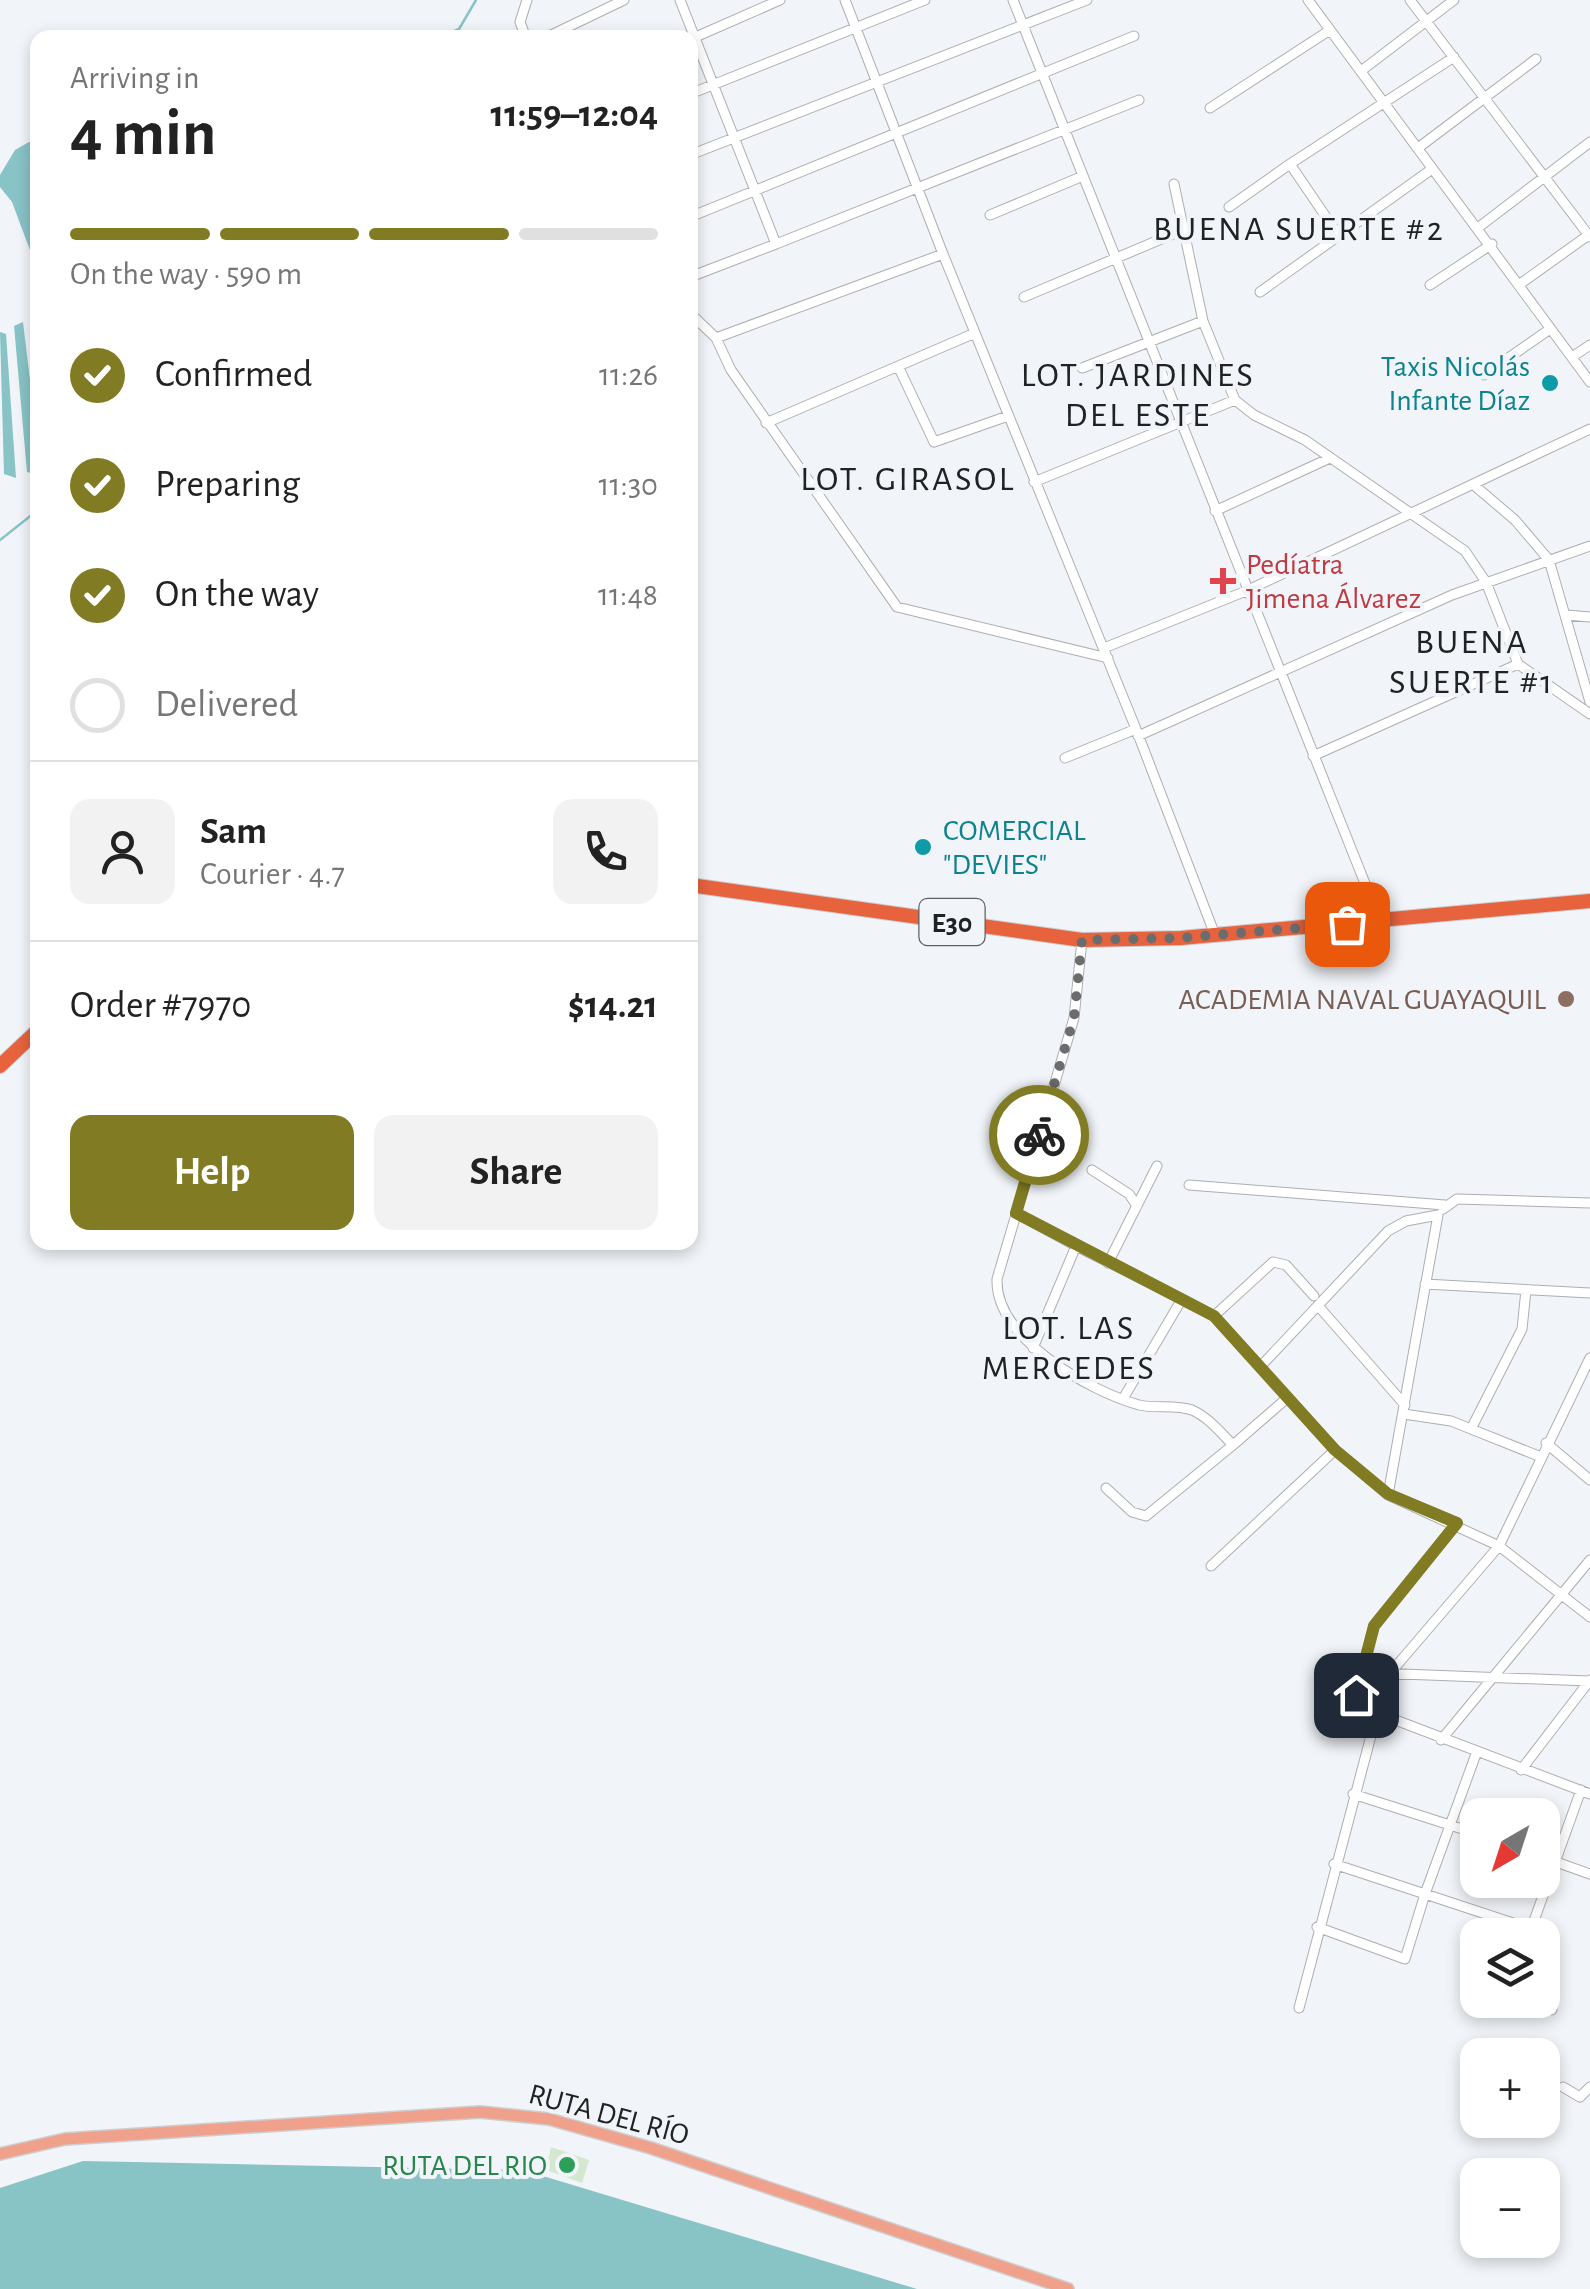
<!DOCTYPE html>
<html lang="en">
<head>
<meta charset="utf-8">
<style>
	:root { --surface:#fff; --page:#f2f2f2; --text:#222; --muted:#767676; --line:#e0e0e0; --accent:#817c23 }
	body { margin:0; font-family:"Alegreya Sans",sans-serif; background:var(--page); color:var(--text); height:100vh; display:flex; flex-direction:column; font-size:38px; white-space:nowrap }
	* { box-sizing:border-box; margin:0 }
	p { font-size:32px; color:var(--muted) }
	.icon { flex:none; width:55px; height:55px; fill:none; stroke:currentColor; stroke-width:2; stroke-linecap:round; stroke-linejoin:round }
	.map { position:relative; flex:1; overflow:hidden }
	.drawer { position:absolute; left:30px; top:30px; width:668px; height:1220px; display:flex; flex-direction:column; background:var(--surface); border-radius:20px; box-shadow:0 5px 15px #0003 }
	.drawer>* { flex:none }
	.needle { width:65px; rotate:219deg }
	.controls { position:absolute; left:1460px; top:1798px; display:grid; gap:20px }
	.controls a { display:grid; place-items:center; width:100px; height:100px; border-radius:20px; background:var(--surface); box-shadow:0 5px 15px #0003; font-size:50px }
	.pin { position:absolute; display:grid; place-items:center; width:85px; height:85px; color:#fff; margin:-42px; border-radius:20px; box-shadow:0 5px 15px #0006 }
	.courier { position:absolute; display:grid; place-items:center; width:100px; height:100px; margin:-50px; border:8px solid #817c23; border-radius:50%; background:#fff; color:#222; box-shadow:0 2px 12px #0007 }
	.headline em { font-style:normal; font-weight:700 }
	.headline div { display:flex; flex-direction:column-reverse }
	.headline { display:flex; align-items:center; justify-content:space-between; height:170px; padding:0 40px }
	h1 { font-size:65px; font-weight:700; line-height:75px }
	.bar { display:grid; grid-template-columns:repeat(4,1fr); gap:15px 10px; align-content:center; height:120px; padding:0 40px }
	.bar i { height:12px; border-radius:8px; background:var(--line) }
	.bar .on { background:var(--accent) }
	.bar p { grid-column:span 4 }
	.line { display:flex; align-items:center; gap:25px; padding:0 40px; border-top:2px solid var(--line) }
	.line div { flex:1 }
	.round { display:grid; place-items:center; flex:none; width:105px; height:105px; border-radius:20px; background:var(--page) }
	ol { padding:0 40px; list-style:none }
	li { display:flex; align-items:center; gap:30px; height:110px }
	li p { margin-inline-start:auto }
	li .icon { padding:10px; border-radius:50%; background:var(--accent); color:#fff; stroke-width:4 }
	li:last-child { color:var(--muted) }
	li i { width:55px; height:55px; border:5px solid var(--line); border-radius:50% }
	.primary-button { display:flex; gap:20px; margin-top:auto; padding:20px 40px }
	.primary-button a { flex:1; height:115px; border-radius:20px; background:var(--accent); color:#fff; font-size:40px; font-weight:700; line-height:115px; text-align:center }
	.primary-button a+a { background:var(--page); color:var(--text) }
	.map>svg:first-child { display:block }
	.green { fill:#d3e8ce }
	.water { fill:#88c3c6 }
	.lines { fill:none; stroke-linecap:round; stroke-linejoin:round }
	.stream { stroke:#88c3c6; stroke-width:2.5 }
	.minor-casing { stroke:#acaeb3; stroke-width:11 }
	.major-casing { stroke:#cececf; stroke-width:14 }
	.highway-casing { stroke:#cececf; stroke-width:16 }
	.minor { stroke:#fff; stroke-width:9 }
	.major { stroke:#f0a18b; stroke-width:11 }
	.highway { stroke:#e6633e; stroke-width:14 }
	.done { stroke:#6a6c6e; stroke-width:10; stroke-dasharray:0 18 }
	.route { stroke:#817c23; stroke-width:12 }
	.culture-dot { fill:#0f9aa8; stroke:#f1f4f8; stroke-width:4 }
	.health-dot { fill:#e0444e; stroke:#f1f4f8; stroke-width:4 }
	.education-dot { fill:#8d6e63; stroke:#f1f4f8; stroke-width:4 }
	.leisure-dot { fill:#2e9e5b; stroke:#f1f4f8; stroke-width:4 }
	.labels { text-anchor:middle; stroke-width:8; stroke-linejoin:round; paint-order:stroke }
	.shield { fill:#f1f4f8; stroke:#5f6164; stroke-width:2.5 }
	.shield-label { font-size:28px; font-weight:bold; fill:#212224 }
	.culture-label { font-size:30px; fill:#0d838f; stroke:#f1f4f8; text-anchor:end }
	.health-label { font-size:30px; fill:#be3a42; stroke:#f1f4f8; text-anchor:start }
	.education-label { font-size:30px; fill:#785e54; stroke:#f1f4f8; text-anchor:end }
	.street-label { font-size:30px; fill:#212224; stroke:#f1f4f8 }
	.leisure-label { font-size:30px; fill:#27864d; stroke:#f1f4f8; text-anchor:end }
	.quarter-label { font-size:35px; letter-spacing:2.5px; fill:#212224; stroke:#f1f4f8 }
</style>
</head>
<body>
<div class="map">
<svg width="1590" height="2289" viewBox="0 0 1590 2289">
	<rect width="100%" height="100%" fill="#f1f4f8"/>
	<path class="green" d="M551,2147L589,2160L582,2183L546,2170Z"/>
	<path class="water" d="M29,142L37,143V269L12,202L0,187V175L15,150Z
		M23,322L37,438V475L27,472L14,326Z
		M0,332L6,334L16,478L4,474Z
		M83,2161L523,2170L917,2289H0V2188Z"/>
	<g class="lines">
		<path class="stream" d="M439,38L459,29L476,0
			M0,540L38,510"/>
		<defs>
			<path id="minor" d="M680,0L776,244L1139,100
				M845,0L943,254
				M1013,0L1380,921
				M1308,0L1590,382
				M1410,0L1590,237
				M526,38L520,22L527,0
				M545,38L624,0
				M691,39L780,0
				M1361,71L1454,0
				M690,94L925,0
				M1210,108L1330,30
				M1418,148L1536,59
				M690,155L1087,0
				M1290,164L1454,57
				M1229,207L1290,164L1339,236
				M990,215L1083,176
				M690,217L1134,36
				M1479,227L1590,142
				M690,277L776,244
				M1520,284L1590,234
				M1430,285L1492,244
				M1260,292L1432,169
				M1024,297L1185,229
				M690,313L716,338L731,370L897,607L1108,658
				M1203,321L1235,400L1254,415L1305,440L1465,551L1486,582L1518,664L1590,714
				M716,338L943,254L1136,729
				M1572,357L1590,345
				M898,366L934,442L1008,416
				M1082,368L1203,321L1174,184
				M1484,375L1550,329
				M766,423L975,333
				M1034,482L1235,400
				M1475,486L1515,520L1549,560L1590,702
				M1215,511L1330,458
				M1567,615L1590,617
				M1104,648L1246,591L1590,429
				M1138,736L1452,595L1590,546
				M1313,756L1518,664
				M1065,758L1136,729L1215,935
				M1082,940L1074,1018L997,1279C995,1339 1090,1391 1139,1405C1156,1409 1175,1404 1192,1410C1208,1417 1221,1433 1233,1445L1146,1516L1132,1512L1106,1488
				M1092,1170L1129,1194L1137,1206
				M1189,1185L1445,1205
				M1443,1209L1457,1199L1590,1203
				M1016,1213L1076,1246L1033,1348
				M1076,1246L1182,1299L1124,1397
				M1108,1263L1157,1166
				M1425,1284L1590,1293
				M1526,1290L1522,1329L1471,1429L1541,1457
				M1182,1299L1214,1316L1335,1450L1388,1495L1438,1215L1406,1221L1388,1231L1261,1366
				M1320,1308L1405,1405
				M1214,1316L1273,1262L1286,1265L1314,1296
				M1590,1358L1499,1546L1391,1672L1377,1713L1590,1794
				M1404,1414L1451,1421L1471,1429
				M1546,1443L1590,1480
				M1233,1445L1286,1399
				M1388,1495L1499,1546L1590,1617
				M1211,1566L1335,1450
				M1362,1668L1376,1673L1589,1681
				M1441,1740L1590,1560
				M1476,1754L1425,1894L1531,1929L1529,1935
				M1521,1770L1590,1680
				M1353,1794L1478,1834
				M1542,1857L1590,1874
				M1317,1927L1405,1959L1425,1894L1334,1864
				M1531,1929L1581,1790
				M1542,1999L1552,2010
				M1299,2008L1377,1713L1356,1695L1374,1625L1457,1523
				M1563,2087L1580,2097L1590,2087"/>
			<path id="major" d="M0,2154L65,2139L480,2112L549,2119L651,2148L1068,2289"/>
			<path id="highway" d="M690,885L1082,940L1181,938L1590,901
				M0,1066L38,1030"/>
		</defs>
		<use href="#minor" class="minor-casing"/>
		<use href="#major" class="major-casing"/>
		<use href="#highway" class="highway-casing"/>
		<use href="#minor" class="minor"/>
		<use href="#major" class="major"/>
		<use href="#highway" class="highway"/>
	</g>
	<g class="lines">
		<path class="done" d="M1039,1135L1074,1018L1082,940L1180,938L1347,924"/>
		<path class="route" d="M1039,1135L1016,1213L1214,1316L1335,1450L1388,1494L1457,1523L1374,1626L1356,1695"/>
	</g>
	<g class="culture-dot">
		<circle cx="1550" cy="383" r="10"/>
		<circle cx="923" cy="847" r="10"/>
	</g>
	<path class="health-dot" d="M1218 566h10v10h10v10h-10v10h-10v-10h-10v-10h10z"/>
	<circle class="education-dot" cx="1566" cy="999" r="10"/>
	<circle class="leisure-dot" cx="567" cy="2165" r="10"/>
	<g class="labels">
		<rect class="shield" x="919.5" y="899" width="65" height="46" rx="8"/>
		<g class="shield-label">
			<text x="952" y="932">E30</text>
		</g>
		<g class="culture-label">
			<text x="1530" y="376">Taxis Nicolás<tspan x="1530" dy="34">Infante Díaz</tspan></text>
			<text x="943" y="840" text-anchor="start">COMERCIAL<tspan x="943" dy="34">"DEVIES"</tspan></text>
		</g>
		<g class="health-label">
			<text x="1246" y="574">Pedíatra<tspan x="1246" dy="34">Jimena Álvarez</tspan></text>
		</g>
		<g class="education-label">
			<text x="1546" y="1009">ACADEMIA NAVAL GUAYAQUIL</text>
		</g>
		<g class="street-label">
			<text transform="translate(609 2114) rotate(15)" y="10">RUTA DEL RÍO</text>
		</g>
		<g class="leisure-label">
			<text x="547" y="2175">RUTA DEL RIO</text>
		</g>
		<g class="quarter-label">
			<text x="1299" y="240">BUENA SUERTE #2</text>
			<text x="1138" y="386">LOT. JARDINES<tspan x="1138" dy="40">DEL ESTE</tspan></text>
			<text x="908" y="490">LOT. GIRASOL</text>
			<text x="1472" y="653">BUENA<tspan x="1472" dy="40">SUERTE #1</tspan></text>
			<text x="1069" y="1339">LOT. LAS<tspan x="1069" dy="40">MERCEDES</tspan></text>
		</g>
	</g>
</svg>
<div class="controls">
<a><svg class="needle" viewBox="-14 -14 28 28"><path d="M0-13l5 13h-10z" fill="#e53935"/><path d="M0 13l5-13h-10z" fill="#767676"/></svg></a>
<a><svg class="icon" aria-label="layers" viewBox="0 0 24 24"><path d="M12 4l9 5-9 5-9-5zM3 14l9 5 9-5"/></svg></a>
<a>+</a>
<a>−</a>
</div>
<div class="pin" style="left:1347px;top:924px;background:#ea580c"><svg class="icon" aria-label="bag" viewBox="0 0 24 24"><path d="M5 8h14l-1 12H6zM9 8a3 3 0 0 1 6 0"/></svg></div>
<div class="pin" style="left:1356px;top:1695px;background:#1f2937"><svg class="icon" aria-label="home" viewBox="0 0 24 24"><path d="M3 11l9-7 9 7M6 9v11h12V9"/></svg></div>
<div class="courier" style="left:1039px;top:1135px"><svg class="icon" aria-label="bike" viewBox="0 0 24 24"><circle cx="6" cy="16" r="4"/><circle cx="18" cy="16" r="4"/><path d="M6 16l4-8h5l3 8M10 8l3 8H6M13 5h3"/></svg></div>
<section class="drawer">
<div class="headline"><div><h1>4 min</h1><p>Arriving in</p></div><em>11:59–12:04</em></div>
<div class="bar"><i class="on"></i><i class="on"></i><i class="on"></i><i></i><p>On the way · 590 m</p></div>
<ol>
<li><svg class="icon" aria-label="check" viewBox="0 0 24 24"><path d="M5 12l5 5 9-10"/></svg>Confirmed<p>11:26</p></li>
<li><svg class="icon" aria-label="check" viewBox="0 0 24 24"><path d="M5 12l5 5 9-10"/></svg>Preparing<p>11:30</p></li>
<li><svg class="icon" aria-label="check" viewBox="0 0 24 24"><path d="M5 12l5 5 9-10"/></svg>On the way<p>11:48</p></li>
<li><i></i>Delivered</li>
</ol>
<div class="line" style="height:180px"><a class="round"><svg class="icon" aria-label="person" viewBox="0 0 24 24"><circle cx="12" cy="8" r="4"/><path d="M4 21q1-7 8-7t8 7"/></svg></a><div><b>Sam</b><p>Courier · 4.7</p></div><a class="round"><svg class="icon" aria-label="phone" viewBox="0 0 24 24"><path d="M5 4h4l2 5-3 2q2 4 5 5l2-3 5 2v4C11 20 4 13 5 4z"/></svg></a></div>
<div class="line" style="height:130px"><div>Order #7970</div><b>$14.21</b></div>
<div class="primary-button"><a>Help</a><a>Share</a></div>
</section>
</div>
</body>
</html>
